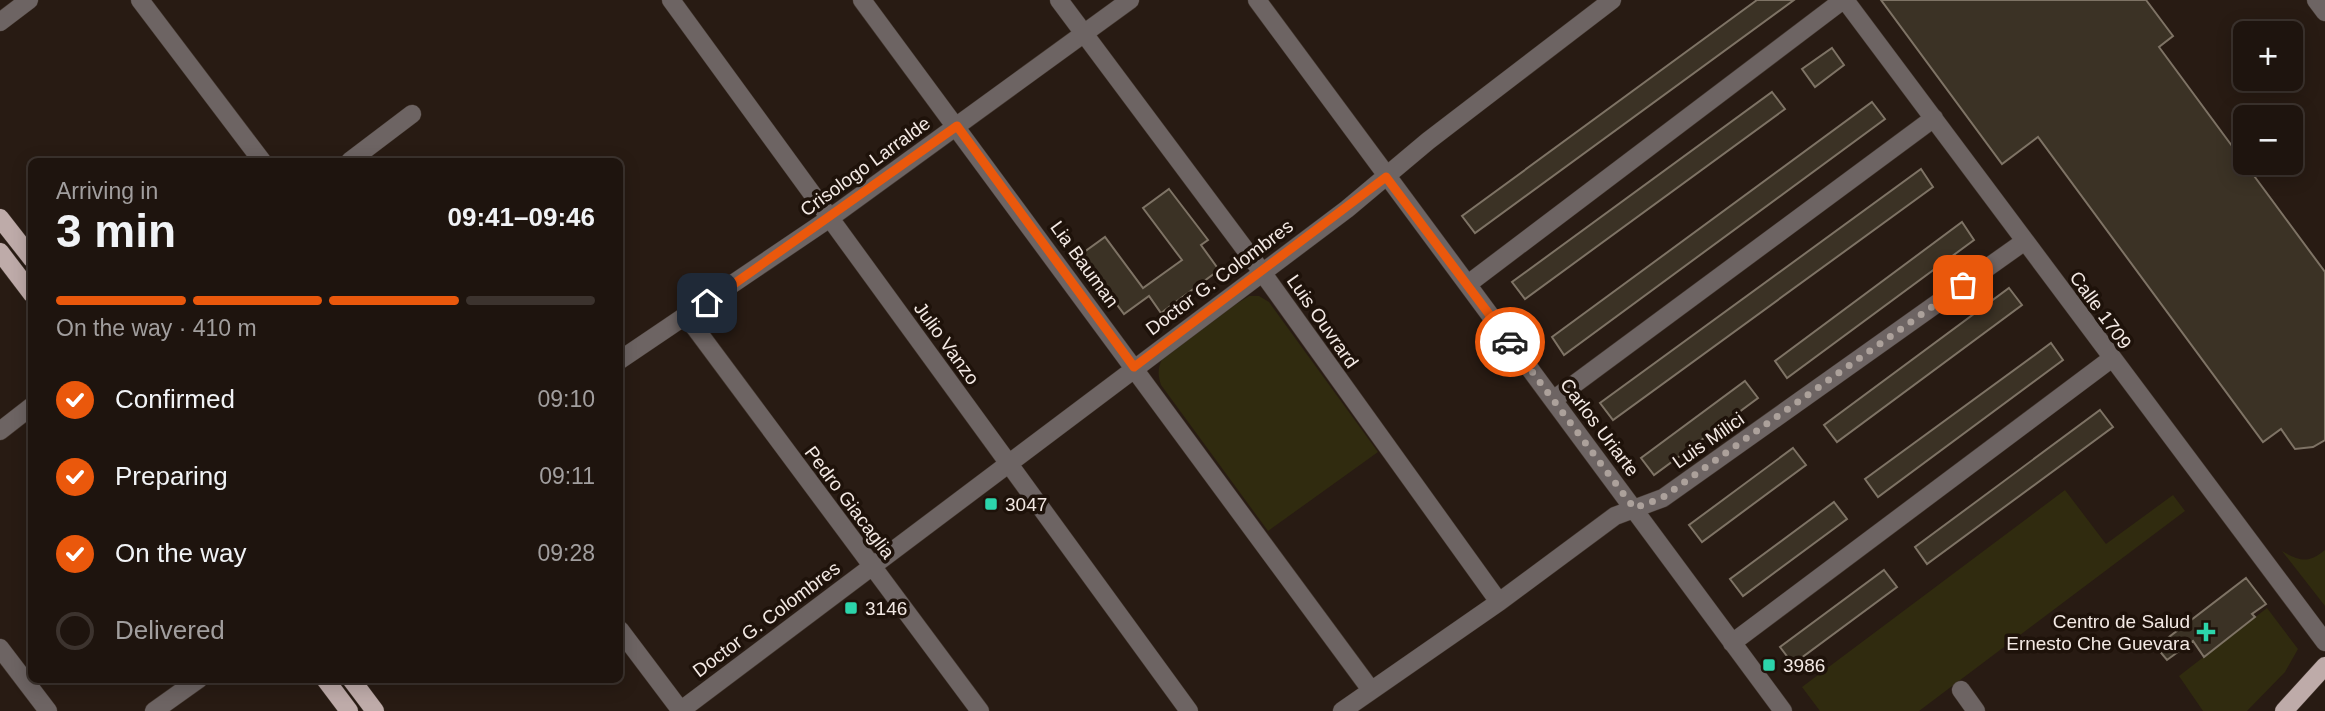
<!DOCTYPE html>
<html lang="en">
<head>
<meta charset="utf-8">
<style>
	:root { --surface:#1e140e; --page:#261d17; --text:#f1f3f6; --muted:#a19e9e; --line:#3c332e; --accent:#ea580c }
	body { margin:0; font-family:Arial,sans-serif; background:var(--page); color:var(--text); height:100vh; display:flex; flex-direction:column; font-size:26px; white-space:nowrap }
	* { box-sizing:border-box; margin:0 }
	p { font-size:23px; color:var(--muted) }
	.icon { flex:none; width:38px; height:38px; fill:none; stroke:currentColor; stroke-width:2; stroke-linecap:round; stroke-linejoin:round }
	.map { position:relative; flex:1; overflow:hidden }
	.details { position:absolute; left:28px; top:158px; width:595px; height:525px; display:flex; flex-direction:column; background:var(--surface); border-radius:10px; box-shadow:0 4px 18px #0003,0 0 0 2px var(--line) }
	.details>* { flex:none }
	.buttons { position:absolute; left:2233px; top:21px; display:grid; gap:14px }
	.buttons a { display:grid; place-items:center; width:70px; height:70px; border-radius:10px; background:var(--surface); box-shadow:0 4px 18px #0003,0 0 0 2px var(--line); font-size:35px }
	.pin { position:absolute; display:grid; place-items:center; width:60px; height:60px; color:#fff; margin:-30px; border-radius:14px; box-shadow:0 4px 10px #0006 }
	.courier { position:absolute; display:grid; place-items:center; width:70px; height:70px; margin:-35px; border:5px solid #ea580c; border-radius:50%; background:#fff; color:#222; box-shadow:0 2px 9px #0007 }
	.head em { font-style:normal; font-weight:700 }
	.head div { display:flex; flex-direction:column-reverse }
	.head { display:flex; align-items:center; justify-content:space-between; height:119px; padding:0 28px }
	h1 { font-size:46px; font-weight:700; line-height:52px }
	.bar { display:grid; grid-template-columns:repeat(4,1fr); gap:10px 7px; align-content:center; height:84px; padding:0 28px }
	.bar i { height:9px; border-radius:5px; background:var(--line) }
	.bar .current { background:var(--accent) }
	.bar p { grid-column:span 4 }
	ol { padding:0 28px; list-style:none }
	li { display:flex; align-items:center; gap:21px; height:77px }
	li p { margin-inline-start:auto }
	li .icon { padding:7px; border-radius:50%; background:var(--accent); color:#fff; stroke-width:4 }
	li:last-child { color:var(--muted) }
	li i { width:38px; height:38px; border:4px solid var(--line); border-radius:50% }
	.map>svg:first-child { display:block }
	.green { fill:#302b0f }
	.building { fill:#3b3225; stroke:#7e7365; stroke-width:2 }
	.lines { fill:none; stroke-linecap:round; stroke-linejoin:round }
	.minor-casing { stroke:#443830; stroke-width:19 }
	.major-casing { stroke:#443830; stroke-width:19 }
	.minor { stroke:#6d6463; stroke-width:18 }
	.major { stroke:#beaba9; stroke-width:18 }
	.done { stroke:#aca19b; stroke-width:7; stroke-dasharray:0 12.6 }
	.route { stroke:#ea580c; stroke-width:9 }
	.poi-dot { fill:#2cd5ab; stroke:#1e120a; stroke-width:2.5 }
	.labels { text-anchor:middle; stroke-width:7; stroke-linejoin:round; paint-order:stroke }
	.street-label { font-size:19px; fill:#f3e9e4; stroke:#1e120a }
	.poi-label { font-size:19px; fill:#f3e9e4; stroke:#1e120a; text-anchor:start }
</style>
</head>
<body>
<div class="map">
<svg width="2325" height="711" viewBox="0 0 2325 711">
	<rect width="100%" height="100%" fill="#281b13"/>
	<path class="green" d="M1249,296H1259L1269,302L1378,452L1268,531L1161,385C1158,376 1157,367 1163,358C1174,341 1229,309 1249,296Z
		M2065,490L2106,544L2173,495L2185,511L1919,711H1820L1802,687Z
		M2325,550V606L2282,551C2300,561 2308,564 2325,550Z
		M2267,608L2298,649L2285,672L2247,711H2203L2179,676Z"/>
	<path class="building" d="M1757,0H1794L1475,233L1462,216Z
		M1881,0H2146L2173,36L2159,47L2325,272V440L2313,447L2295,449L2281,429L2263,442L2038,137L2002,164Z
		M1832,48L1844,65L1815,87L1802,69Z
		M1772,92L1785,109L1525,299L1512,282Z
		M1872,102L1885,119L1564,355L1552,337Z
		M1921,169L1933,187L1613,420L1600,403Z
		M1169,189L1208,240L1201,245L1219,270L1161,313L1149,296L1124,314L1080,255L1105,237L1143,288L1182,260L1143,208Z
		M1962,222L1974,240L1787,378L1775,361Z
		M2009,288L2022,305L1837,442L1824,425Z
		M2051,343L2063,360L1878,497L1865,479Z
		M1745,381L1758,398L1654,475L1641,458Z
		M2100,410L2113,427L1927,564L1915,547Z
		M1793,448L1806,465L1702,542L1689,525Z
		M1834,502L1847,519L1743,596L1730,579Z
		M1884,570L1897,587L1793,664L1780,647Z
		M2246,578L2266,604L2252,614L2255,617L2204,657L2193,641L2167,660L2156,647Z"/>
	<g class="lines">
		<defs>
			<path id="minor" d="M140,0L262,161
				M671,0L1189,711
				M862,0L1371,690
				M1059,0L1262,272L1499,602
				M1257,0L1783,711
				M1845,0L2325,642
				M2316,0L2325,12
				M0,22L29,0
				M350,161L412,114
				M1468,284L1843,0
				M687,317L980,711
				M620,360L830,218L1130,0
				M1553,400L1934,118
				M0,431L32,406
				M620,630L681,711
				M1732,643L2111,359
				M0,648L48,711
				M1961,690L1976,711
				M154,711L199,679
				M680,711L1347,209L1428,141L1612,0
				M1342,711L1499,602L1615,516L1663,498L2025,241"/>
			<path id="major" d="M0,218L32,259
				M0,252L32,294
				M325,679L349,711
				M351,679L375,711
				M2284,711L2325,666"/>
		</defs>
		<use href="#minor" class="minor-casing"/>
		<use href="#major" class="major-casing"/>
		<use href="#minor" class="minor"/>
		<use href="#major" class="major"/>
	</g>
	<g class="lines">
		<path class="done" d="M1510,342L1634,508L1662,498L1963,285"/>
		<path class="route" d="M707,303L957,126L1134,367L1386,177L1510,342"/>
	</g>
	<g class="poi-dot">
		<rect x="984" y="497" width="14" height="14" rx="3.5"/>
		<rect x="844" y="601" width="14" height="14" rx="3.5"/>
		<path d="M2202.5 621.5h7v7h7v7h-7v7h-7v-7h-7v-7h7z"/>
		<rect x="1762" y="658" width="14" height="14" rx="3.5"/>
	</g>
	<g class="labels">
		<g class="street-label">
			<text transform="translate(865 166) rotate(-36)" y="7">Crisologo Larralde</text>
			<text transform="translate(1085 264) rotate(54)" y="7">Lia Bauman</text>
			<text transform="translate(1219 277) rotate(-37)" y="7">Doctor G. Colombres</text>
			<text transform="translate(2101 310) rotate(54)" y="7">Calle 1709</text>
			<text transform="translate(1323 321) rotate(55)" y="7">Luis Ouvrard</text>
			<text transform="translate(947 343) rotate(54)" y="7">Julio Vanzo</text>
			<text transform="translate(1600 427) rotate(53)" y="7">Carlos Uriarte</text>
			<text transform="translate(1708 440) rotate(-35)" y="7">Luis Milici</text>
			<text transform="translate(850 502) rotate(53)" y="7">Pedro Giacaglia</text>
			<text transform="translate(766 619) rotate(-37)" y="7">Doctor G. Colombres</text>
		</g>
		<g class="poi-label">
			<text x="1005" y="511">3047</text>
			<text x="865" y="615">3146</text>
			<text x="2190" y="628" text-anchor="end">Centro de Salud<tspan x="2190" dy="22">Ernesto Che Guevara</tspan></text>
			<text x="1783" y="672">3986</text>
		</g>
	</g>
</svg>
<div class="buttons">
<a>+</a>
<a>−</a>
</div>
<div class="pin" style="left:1963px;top:285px;background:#ea580c"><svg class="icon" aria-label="bag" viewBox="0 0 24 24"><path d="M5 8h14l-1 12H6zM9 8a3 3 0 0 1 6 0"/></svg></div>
<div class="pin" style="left:707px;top:303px;background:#1f2937"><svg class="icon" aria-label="home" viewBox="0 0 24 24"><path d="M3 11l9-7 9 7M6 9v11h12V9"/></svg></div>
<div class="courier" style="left:1510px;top:342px"><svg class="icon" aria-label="car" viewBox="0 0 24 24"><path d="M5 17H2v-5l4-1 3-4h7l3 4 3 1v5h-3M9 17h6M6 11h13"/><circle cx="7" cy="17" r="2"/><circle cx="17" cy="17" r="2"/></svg></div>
<section class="details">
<div class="head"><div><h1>3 min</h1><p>Arriving in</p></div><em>09:41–09:46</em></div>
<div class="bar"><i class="current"></i><i class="current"></i><i class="current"></i><i></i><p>On the way · 410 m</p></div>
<ol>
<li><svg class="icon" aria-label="check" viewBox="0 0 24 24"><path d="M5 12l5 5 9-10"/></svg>Confirmed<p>09:10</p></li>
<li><svg class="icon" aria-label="check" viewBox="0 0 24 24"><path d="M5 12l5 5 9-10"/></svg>Preparing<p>09:11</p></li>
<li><svg class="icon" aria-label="check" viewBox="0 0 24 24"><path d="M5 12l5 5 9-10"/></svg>On the way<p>09:28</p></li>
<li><i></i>Delivered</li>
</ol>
</section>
</div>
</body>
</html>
